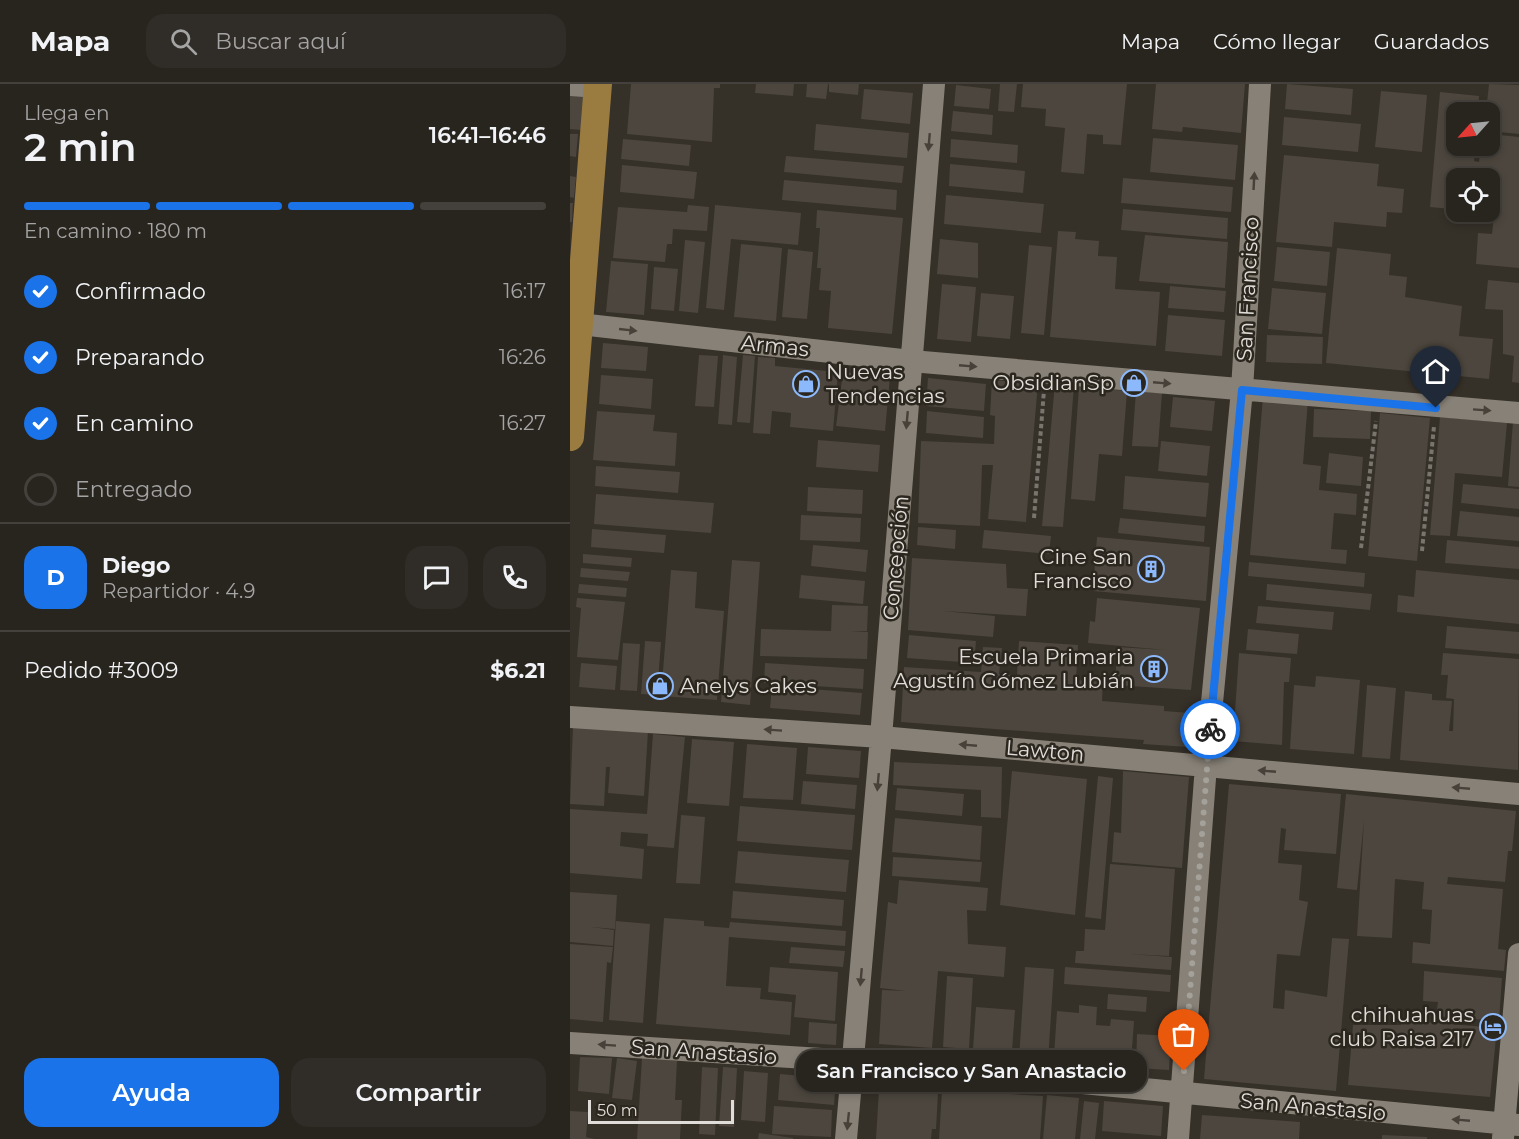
<!DOCTYPE html>
<html lang="es">
<head>
<meta charset="utf-8">
<style>
	:root { --surface:#28241e; --page:#302c27; --text:#f1f3f6; --muted:#a5a4a4; --line:#44413c; --accent:#1a73e8 }
	body { margin:0; font-family:Montserrat,sans-serif; background:var(--page); color:var(--text); height:100vh; display:flex; flex-direction:column; font-size:22px; white-space:nowrap }
	* { box-sizing:border-box; margin:0 }
	p { font-size:20px; color:var(--muted) }
	.icon { flex:none; width:33px; height:33px; fill:none; stroke:currentColor; stroke-width:2; stroke-linecap:round; stroke-linejoin:round }
	.map { position:relative; flex:1; overflow:hidden }
	.details { display:flex; flex-direction:column; background:var(--surface); width:570px }
	.details>* { flex:none }
	.needle { width:39px; rotate:243deg }
	.tools { position:absolute; left:876px; top:18px; display:grid; gap:12px }
	.tools a { display:grid; place-items:center; width:54px; height:54px; border-radius:12px; background:var(--surface); box-shadow:0 3px 9px #0003,0 0 0 2px var(--line); font-size:30px }
	.scale { position:absolute; left:18px; bottom:15px; width:146px; box-sizing:border-box; padding-left:6px; border:3px solid #e0dcd7; border-top:0; font-size:16px; line-height:21px; white-space:nowrap; color:#e0dcd7; -webkit-text-stroke:4px #2b261e; paint-order:stroke }
	.pin { position:absolute; display:grid; place-items:center; width:51px; height:51px; color:#fff; margin:-62px -26px; border-radius:50% 50% 50% 0; rotate:-45deg; box-shadow:0 0 6px #0007 }
	.pin .icon { rotate:45deg }
	.courier { position:absolute; display:grid; place-items:center; width:60px; height:60px; margin:-30px; border:4px solid #1a73e8; border-radius:50%; background:#fff; color:#222; box-shadow:0 2px 8px #0007 }
	.bubble { position:absolute; height:42px; border-radius:18px; background:var(--surface); box-shadow:0 3px 9px #0003,0 0 0 2px var(--line); font-size:20px; font-weight:600; line-height:42px; text-align:center }
	.summary em { font-style:normal; font-weight:600 }
	.summary div { display:flex; flex-direction:column-reverse }
	.summary { display:flex; align-items:center; justify-content:space-between; height:102px; padding:0 24px }
	h1 { font-size:39px; font-weight:600; line-height:45px }
	.bar { display:grid; grid-template-columns:repeat(4,1fr); gap:9px 6px; align-content:center; height:72px; padding:0 24px }
	.bar i { height:8px; border-radius:4px; background:var(--line) }
	.bar .active { background:var(--accent) }
	.bar p { grid-column:span 4 }
	.line { display:flex; align-items:center; gap:15px; padding:0 24px; border-top:2px solid var(--line) }
	.line div { flex:1 }
	.round { display:grid; place-items:center; flex:none; width:63px; height:63px; border-radius:18px; background:var(--page) }
	ol { padding:0 24px; list-style:none }
	li { display:flex; align-items:center; gap:18px; height:66px }
	li p { margin-inline-start:auto }
	li .icon { padding:6px; border-radius:50%; background:var(--accent); color:#fff; stroke-width:4 }
	li:last-child { color:var(--muted) }
	li i { width:33px; height:33px; border:3px solid var(--line); border-radius:50% }
	.cta { display:flex; gap:12px; margin-top:auto; padding:12px 24px }
	.cta a { flex:1; height:69px; border-radius:18px; background:var(--accent); color:#fff; font-size:24px; font-weight:600; line-height:69px; text-align:center }
	.cta a+a { background:var(--page); color:var(--text) }
	header { display:flex; align-items:center; gap:36px; box-sizing:border-box; height:84px; padding:0 30px; background:var(--surface); border-bottom:2px solid var(--line) }
	header strong { font-size:28px }
	nav { display:flex; gap:33px; margin-inline-start:auto; font-size:21px }
	.search { width:420px; height:54px; background:var(--page); display:flex; align-items:center; gap:15px; box-sizing:border-box; padding:0 21px; border-radius:18px; color:var(--muted); font-size:22px }
	main { display:flex; flex:1; min-height:0 }
	.map>svg:first-child { display:block }
	.building { fill:#4c463e }
	.lines { fill:none; stroke-linecap:round; stroke-linejoin:round }
	.path { stroke:#79756e; stroke-width:4; stroke-dasharray:4.5 3; stroke-linecap:butt }
	.minor { stroke:#878177; stroke-width:22 }
	.major { stroke:#9a7c41; stroke-width:28 }
	.oneway { fill:#474139 }
	.done { stroke:#a4a09a; stroke-width:6; stroke-dasharray:0 10.8 }
	.route { stroke:#1a73e8; stroke-width:8 }
	.labels { text-anchor:middle; stroke-width:5; stroke-linejoin:round; paint-order:stroke }
	.street-label { font-size:21px; fill:#e0dcd7; stroke:#2b261e }
	.poi-label { font-size:21px; fill:#e0dcd7; stroke:#2b261e; text-anchor:end }
</style>
</head>
<body>
<header>
<strong>Mapa</strong>
<div class="search"><svg class="icon" aria-label="search" viewBox="0 0 24 24"><circle cx="10" cy="10" r="6"/><path d="M15 15l6 6"/></svg>Buscar aquí</div>
<nav><a>Mapa</a><a>Cómo llegar</a><a>Guardados</a></nav>
</header>
<main>
<section class="details">
<div class="summary"><div><h1>2 min</h1><p>Llega en</p></div><em>16:41–16:46</em></div>
<div class="bar"><i class="active"></i><i class="active"></i><i class="active"></i><i></i><p>En camino · 180 m</p></div>
<ol>
<li><svg class="icon" aria-label="check" viewBox="0 0 24 24"><path d="M5 12l5 5 9-10"/></svg>Confirmado<p>16:17</p></li>
<li><svg class="icon" aria-label="check" viewBox="0 0 24 24"><path d="M5 12l5 5 9-10"/></svg>Preparando<p>16:26</p></li>
<li><svg class="icon" aria-label="check" viewBox="0 0 24 24"><path d="M5 12l5 5 9-10"/></svg>En camino<p>16:27</p></li>
<li><i></i>Entregado</li>
</ol>
<div class="line" style="height:108px"><b class="round" style="background:var(--accent);color:#fff">D</b><div><b>Diego</b><p>Repartidor · 4.9</p></div><a class="round"><svg class="icon" aria-label="chat" viewBox="0 0 24 24"><path d="M4 5h16v11H9l-5 4z"/></svg></a><a class="round"><svg class="icon" aria-label="phone" viewBox="0 0 24 24"><path d="M5 4h4l2 5-3 2q2 4 5 5l2-3 5 2v4C11 20 4 13 5 4z"/></svg></a></div>
<div class="line" style="height:78px"><div>Pedido #3009</div><b>$6.21</b></div>
<div class="cta"><a>Ayuda</a><a>Compartir</a></div>
</section>
<div class="map">
<svg width="949" height="1055" viewBox="0 0 949 1055">
	<rect width="100%" height="100%" fill="#353028"/>
	<path class="building" d="M61,0H150V4H144L142,58L57,50Z
		M186,0H224L223,12L185,9Z
		M237,0H258L256,15L236,13Z
		M259,0H289L288,11L259,8Z
		M430,0H447L444,28L428,27Z
		M453,0H557L551,61L533,60V51L517,50L514,90L491,88L495,44L475,42L476,25L451,23Z
		M586,0H675L671,49L613,43L612,48L582,45Z
		M717,0L783,5L781,31L715,25Z
		M919,0L949,1V50L920,47V28H916Z
		M386,1L421,5L419,25L384,22Z
		M294,5L343,9L340,40L291,35Z
		M811,7L857,11L852,68L805,63Z
		M870,8L909,12L908,28H886V62H905L904,77L909,78L911,62H920V50L949,53V184L906,180L908,149L922,150L924,130L920,129V94H902V91L884,90L881,125L860,123Z
		M0,9L14,10L12,46L0,45Z
		M383,27L423,31L422,51L381,47Z
		M714,33L791,40L788,68L712,61Z
		M246,40L339,49L337,74L244,66Z
		M0,50H8L6,73L0,72Z
		M583,54L668,61L665,96L580,88Z
		M53,55L121,61L119,82L51,75Z
		M381,55L448,61L447,79L380,73Z
		M714,71L809,80L807,102L834,105L832,129L817,128L816,143L764,138L762,163L706,158Z
		M216,72L334,82L332,99L214,88Z
		M380,80L455,87L453,109L379,102Z
		M52,81L127,88L124,115L50,108Z
		M0,92L6,93L4,114L0,113Z
		M553,94L663,103L661,128L551,119Z
		M214,96L327,106L326,126L212,116Z
		M376,111L474,120L471,149L374,140Z
		M0,119H3L2,138H0Z
		M118,121L139,123L137,147L103,145L102,160H97L95,178L43,174L48,123L117,128Z
		M145,121L231,129L228,161L161,155L154,226L136,224Z
		M553,125L658,134L657,155L551,146Z
		M247,126L333,134L322,250L258,244L261,207L249,206L251,184H247L250,144H246Z
		M488,147L506,148L505,155L529,157L528,172L547,173L545,205L590,208L586,262L480,253Z
		M575,151L658,158L655,204L569,197Z
		M370,155L408,159V194L367,190Z
		M115,156L135,158L128,229L109,227Z
		M171,160L212,164L206,237L164,233Z
		M459,161L482,163L474,251L451,249Z
		M707,163L760,168L757,202L704,197Z
		M767,164L821,170L819,191L837,193L835,213L892,222L889,252L923,255L919,295L756,279Z
		M218,165L243,168L237,235L212,233Z
		M41,177L78,180L74,231L36,228Z
		M84,183L108,185L104,227L81,225Z
		M918,196L949,199V299L942,298L944,272L933,270V226L915,225Z
		M372,200L406,203L401,258L367,255Z
		M600,202L656,207L654,228L598,224Z
		M702,204L756,209L752,250L698,245Z
		M411,209L444,212L440,255L407,252Z
		M598,231L655,236L652,272L595,267Z
		M697,251L753,253L752,280L696,278Z
		M33,259L78,263L76,287L31,284Z
		M129,271L148,272L144,323L125,322Z
		M153,271L167,273L162,341L148,340Z
		M173,271L185,272L180,339L167,338Z
		M188,273L205,274V282L268,288L263,347L220,343L221,329L202,327L200,350L183,349Z
		M273,288L320,293L315,347L266,342Z
		M31,291L83,295L81,325L29,320Z
		M358,294L416,300L414,327L356,322Z
		M422,296L468,299L456,438L418,435L423,381H412L410,442L348,439L351,357L424,360L425,332L420,331Z
		M485,299L504,301L493,443L472,442Z
		M509,303L557,307L552,372L529,370L525,417L501,415Z
		M566,307L592,309L588,363L562,362Z
		M693,312L738,316L733,380L751,382L749,406L787,410L786,431L764,429L761,465L777,466L776,480L680,471Z
		M603,313L645,317L642,347L600,343Z
		M744,325L801,327L800,355L743,353Z
		M27,327L85,331L83,347L107,349L105,382L23,376Z
		M357,327L414,333L413,354L356,349Z
		M810,329L860,334L847,477L798,472Z
		M870,333L937,339L932,393L885,389L880,452L860,451Z
		M943,338H949V403L938,402Z
		M248,356L310,361L308,388L246,383Z
		M591,357L640,362L637,392L588,387Z
		M759,369L793,373L791,402L756,399Z
		M26,382L110,388L108,409L25,402Z
		M555,392L639,399L636,433L553,425Z
		M893,400L949,405V425L891,419Z
		M238,403L293,406L292,430L237,427Z
		M26,410L144,419L141,449L24,440Z
		M890,427L949,433V457L887,452Z
		M231,431L291,434L290,458L230,456Z
		M550,434L635,442L634,458L548,449Z
		M348,443L386,446L385,465L347,461Z
		M22,445L96,451L94,469L21,463Z
		M414,446L481,452L479,470L412,464Z
		M527,453L640,463L636,517L523,507Z
		M877,456L949,463V485L875,479Z
		M243,461L298,466L296,488L241,482Z
		M13,470L62,474L61,483L13,479Z
		M342,474L436,480L437,504L458,505L456,532L373,527L425,532L423,553L338,546Z
		M162,476L190,478L180,621L151,618Z
		M679,478L795,489L794,503L678,492Z
		M11,484L60,488L58,497L10,493Z
		M101,486L127,488L125,524L154,527L147,616L91,612Z
		M846,486L949,496V540L827,528L828,511L844,513Z
		M231,491L295,497L293,520L229,514Z
		M9,500L57,504L56,513L8,509Z
		M697,500L802,510L800,526L696,516Z
		M7,514L55,518L48,576L7,573L11,524L6,523Z
		M527,514L630,524L621,606L545,601L547,563L596,566L518,559L520,537L525,538Z
		M262,521L298,522L297,547H280L298,548L297,575L190,572L191,545L261,547Z
		M688,522L764,528L762,546L686,539Z
		M877,542L949,548V570L875,564Z
		M678,545L729,550L727,570L676,566Z
		M339,551L406,557L404,579L337,574Z
		M75,557L91,558L87,611L71,610Z
		M449,557L508,561L506,596L533,598L532,617L594,622V627L620,629L618,663L573,660L574,656L331,638L334,583L411,588L413,563L432,564L429,590L447,591Z
		M53,559L70,560L67,607L50,606Z
		M669,569L721,574L719,598H714L712,661L663,657Z
		M873,569L949,575L948,686L830,676L835,607L862,610V616L882,617L879,647H883L884,615L876,614L878,591H871Z
		M11,579L47,582L45,606L9,603Z
		M195,579L294,585L293,605L194,599Z
		M746,592L790,596L784,670L720,665L724,601L745,603Z
		M797,601L826,604L820,675L792,673Z
		M202,602L292,609L290,631L200,624Z
		M3,643L78,647L74,712L38,709L40,683H36L34,722L0,720Z
		M83,650L115,653L104,764L77,762L78,750L51,748L50,762L74,765L72,795L0,789V725L77,730Z
		M122,655L164,658L159,722L117,719Z
		M177,660L227,664L223,716L173,714Z
		M238,663L291,667L289,694L236,690Z
		M324,678L432,683L431,734L411,733V706L323,701Z
		M442,687L517,695L505,831L430,821Z
		M553,687L619,693L612,784L542,778L544,748L551,749Z
		M528,692L543,694L531,835L515,833Z
		M233,697L287,701L285,725L231,720Z
		M659,700L771,710L766,770L714,766L716,745L711,744L708,779L732,781L729,816L738,818L730,872L707,870L703,924L714,925L715,906L757,913L762,854L779,855L766,1007L634,995Z
		M327,704L394,710L392,732L325,726Z
		M776,710L946,727L942,767H938L935,798L878,793L877,800L933,805L928,865L936,866L934,887L842,879L843,858L860,860L862,826L852,825L854,798L825,795L822,854L787,852L794,736L787,806L767,804Z
		M170,722L285,731L282,766L167,757Z
		M111,731L135,733L130,800L106,799Z
		M325,734L412,742L410,776L322,768Z
		M168,767L279,776L276,808L165,799Z
		M323,773L412,778L410,798L322,792Z
		M540,780L605,785L599,872L559,870L602,873L601,886L505,879L506,867H514L515,845L535,846Z
		M329,796L418,804L416,827L397,826L398,860L436,863L434,893L368,887L362,964L309,960L312,906L336,907L310,904L318,818L327,820Z
		M163,807L274,816L272,842L161,834Z
		M0,808L47,811L45,845L21,843L44,846L43,862L0,858Z
		M94,834L134,837V842L159,844L160,838L276,847L275,862L159,853L156,902L191,904L190,915L222,918L220,951L86,940Z
		M46,837L80,840L73,939L39,936Z
		M0,860L43,863L41,879L37,878L33,938L0,935Z
		M221,863L275,867L273,883L219,879Z
		M200,883L268,888L265,937L224,933L226,911L198,908Z
		M455,883L484,885L478,977L449,975Z
		M495,883L601,891L600,908L494,900Z
		M854,887L932,894L929,937L866,932L868,918L853,917Z
		M377,892L403,894L399,965L373,963Z
		M538,910L577,913L576,928L537,925Z
		M509,921L527,923L526,941L540,942L541,935L564,937L561,978L484,972L487,927L509,929Z
		M406,923L445,926L442,967L403,965Z
		M831,936L927,944L920,1013L778,1001L783,941H831Z
		M239,938L267,940L266,961L238,959Z
		M567,950L601,952L599,986L566,984Z
		M10,973L42,974L39,1010L8,1007Z
		M47,974L67,977L62,1016L42,1014Z
		M72,974L107,977L105,1016H112L110,1055H67Z
		M132,983L148,984L145,1051L129,1050Z
		M153,983L167,984L164,1043L149,1042Z
		M174,987L198,989L195,1038L171,1036Z
		M210,990L266,995L264,1021L208,1016Z
		M309,1005L368,1009L366,1045H362L361,1055H306Z
		M372,1006L473,1012L470,1055H369Z
		M477,1011L509,1014L505,1055H473Z
		M514,1017L529,1019L525,1055H510Z
		M534,1017L593,1022L591,1052L532,1047Z
		M204,1022L262,1026L261,1053L202,1050Z
		M0,1027L18,1028L16,1053L25,1055H0Z
		M632,1031L730,1038L729,1055H630Z
		M189,1049L223,1054V1055H188Z
		M812,1051L857,1053V1055H812Z"/>
	<g class="lines">
		<path class="path" d="M464,434L474,306
			M791,464L806,337
			M852,467L864,342"/>
		<path class="minor" d="M0,1L28,3
			M0,239L341,277L949,329
			M0,633L311,653L949,710
			M0,959L284,977L949,1041
			M933,1054L949,870
			M276,1055L311,653L364,0
			M608,1055L636,681L672,306L690,0"/>
		<path class="major" d="M0,353L28,0"/>
	</g>
	<defs><path id="oneway-solid" d="M-6-.8H1V-3.2L6.5 0L1 3.2V.8H-6Z" transform="scale(1.5)"/></defs>
	<g class="oneway">
		<use href="#oneway-solid" transform="translate(359 58) rotate(95)"/>
		<use href="#oneway-solid" transform="translate(684 97) rotate(-87)"/>
		<use href="#oneway-solid" transform="translate(58 246) rotate(6)"/>
		<use href="#oneway-solid" transform="translate(398 282) rotate(5)"/>
		<use href="#oneway-solid" transform="translate(592 299) rotate(5)"/>
		<use href="#oneway-solid" transform="translate(912 326) rotate(4)"/>
		<use href="#oneway-solid" transform="translate(337 336) rotate(95)"/>
		<use href="#oneway-solid" transform="translate(203 646) rotate(-176)"/>
		<use href="#oneway-solid" transform="translate(398 661) rotate(-175)"/>
		<use href="#oneway-solid" transform="translate(697 687) rotate(-175)"/>
		<use href="#oneway-solid" transform="translate(308 698) rotate(95)"/>
		<use href="#oneway-solid" transform="translate(891 704) rotate(-175)"/>
		<use href="#oneway-solid" transform="translate(291 893) rotate(95)"/>
		<use href="#oneway-solid" transform="translate(37 961) rotate(-176)"/>
		<use href="#oneway-solid" transform="translate(891 1036) rotate(-175)"/>
		<use href="#oneway-solid" transform="translate(278 1037) rotate(96)"/>
	</g>
	<g class="lines">
		<path class="done" d="M614,987L640,645"/>
		<path class="route" d="M640,645L672,306L866,324"/>
	</g>
	<defs>
		<symbol id="shop-ring" viewBox="-11 -11 22 22"><circle r="9.5" fill="#2b261e" stroke="#8cb9fc" stroke-width="1.5"/><path d="M-5-2.5h2.3a2.7 3.5 0 0 1 5.4 0H5L5.5 6h-11ZM-1.5-2.5h3a1.5 2.3 0 0 0-3 0Z" fill="#8cb9fc"/></symbol>
		<symbol id="building-ring" viewBox="-11 -11 22 22"><circle r="9.5" fill="#2b261e" stroke="#8cb9fc" stroke-width="1.5"/><path d="M-4-6H4V6H1V3H-1V6H-4ZM-2.5-4.3h1.7v1.8h-1.7ZM.8-4.3h1.7v1.8H.8ZM-2.5-1h1.7V.8h-1.7ZM.8-1h1.7V.8H.8Z" fill="#8cb9fc"/></symbol>
		<symbol id="hotel-ring" viewBox="-11 -11 22 22"><circle r="9.5" fill="#2b261e" stroke="#8cb9fc" stroke-width="1.5"/><path d="M-6-4.5h1.5V1H6V5H4.5V3h-9V5H-6ZM-4 0a1.8 1.8 0 1 1 3.6 0ZM.5 0V-2.5h3Q6-2.5 6 0Z" fill="#8cb9fc"/></symbol>
	</defs>
	<g fill-rule="evenodd">
		<use href="#shop-ring" x="549" y="284" width="30" height="30"/>
		<use href="#shop-ring" x="221" y="285" width="30" height="30"/>
		<use href="#building-ring" x="566" y="470" width="30" height="30"/>
		<use href="#building-ring" x="569" y="570" width="30" height="30"/>
		<use href="#shop-ring" x="75" y="587" width="30" height="30"/>
		<use href="#hotel-ring" x="908" y="928" width="30" height="30"/>
	</g>
	<g class="labels">
		<g class="street-label">
			<text transform="translate(678 205) rotate(-87)" y="7">San Francisco</text>
			<text transform="translate(205 262) rotate(6)" y="7">Armas</text>
			<text transform="translate(326 474) rotate(-85)" y="7">Concepción</text>
			<text transform="translate(475 667) rotate(5)" y="7">Lawton</text>
			<text transform="translate(134 968) rotate(4)" y="7">San Anastasio</text>
			<text transform="translate(743 1023) rotate(5)" y="7">San Anastasio</text>
		</g>
		<g class="poi-label">
			<text x="256" y="295" text-anchor="start">Nuevas<tspan x="256" dy="24">Tendencias</tspan></text>
			<text x="544" y="306">ObsidianSp</text>
			<text x="562" y="480">Cine San<tspan x="562" dy="24">Francisco</tspan></text>
			<text x="564" y="580">Escuela Primaria<tspan x="564" dy="24">Agustín Gómez Lubián</tspan></text>
			<text x="110" y="609" text-anchor="start">Anelys Cakes</text>
			<text x="904" y="938">chihuahuas<tspan x="904" dy="24">club Raisa 217</tspan></text>
		</g>
	</g>
</svg>
<div class="tools">
<a><svg class="needle" viewBox="-14 -14 28 28"><path d="M0-13l5 13h-10z" fill="#e53935"/><path d="M0 13l5-13h-10z" fill="#a5a4a4"/></svg></a>
<a><svg class="icon" aria-label="locate" viewBox="0 0 24 24"><circle cx="12" cy="12" r="6"/><path d="M12 2v4M12 18v4M2 12h4M18 12h4"/></svg></a>
</div>
<div class="scale">50 m</div>
<div class="pin" style="left:614px;top:987px;background:#ea580c"><svg class="icon" aria-label="bag" viewBox="0 0 24 24"><path d="M5 8h14l-1 12H6zM9 8a3 3 0 0 1 6 0"/></svg></div>
<div class="pin" style="left:866px;top:324px;background:#1f2937"><svg class="icon" aria-label="home" viewBox="0 0 24 24"><path d="M3 11l9-7 9 7M6 9v11h12V9"/></svg></div>
<div class="courier" style="left:640px;top:645px"><svg class="icon" aria-label="bike" viewBox="0 0 24 24"><circle cx="6" cy="16" r="4"/><circle cx="18" cy="16" r="4"/><path d="M6 16l4-8h5l3 8M10 8l3 8H6M13 5h3"/></svg></div>
<div class="bubble" style="left:226px;top:966px;width:351px">San Francisco y San Anastacio</div>
</div>
</main>
</body>
</html>
